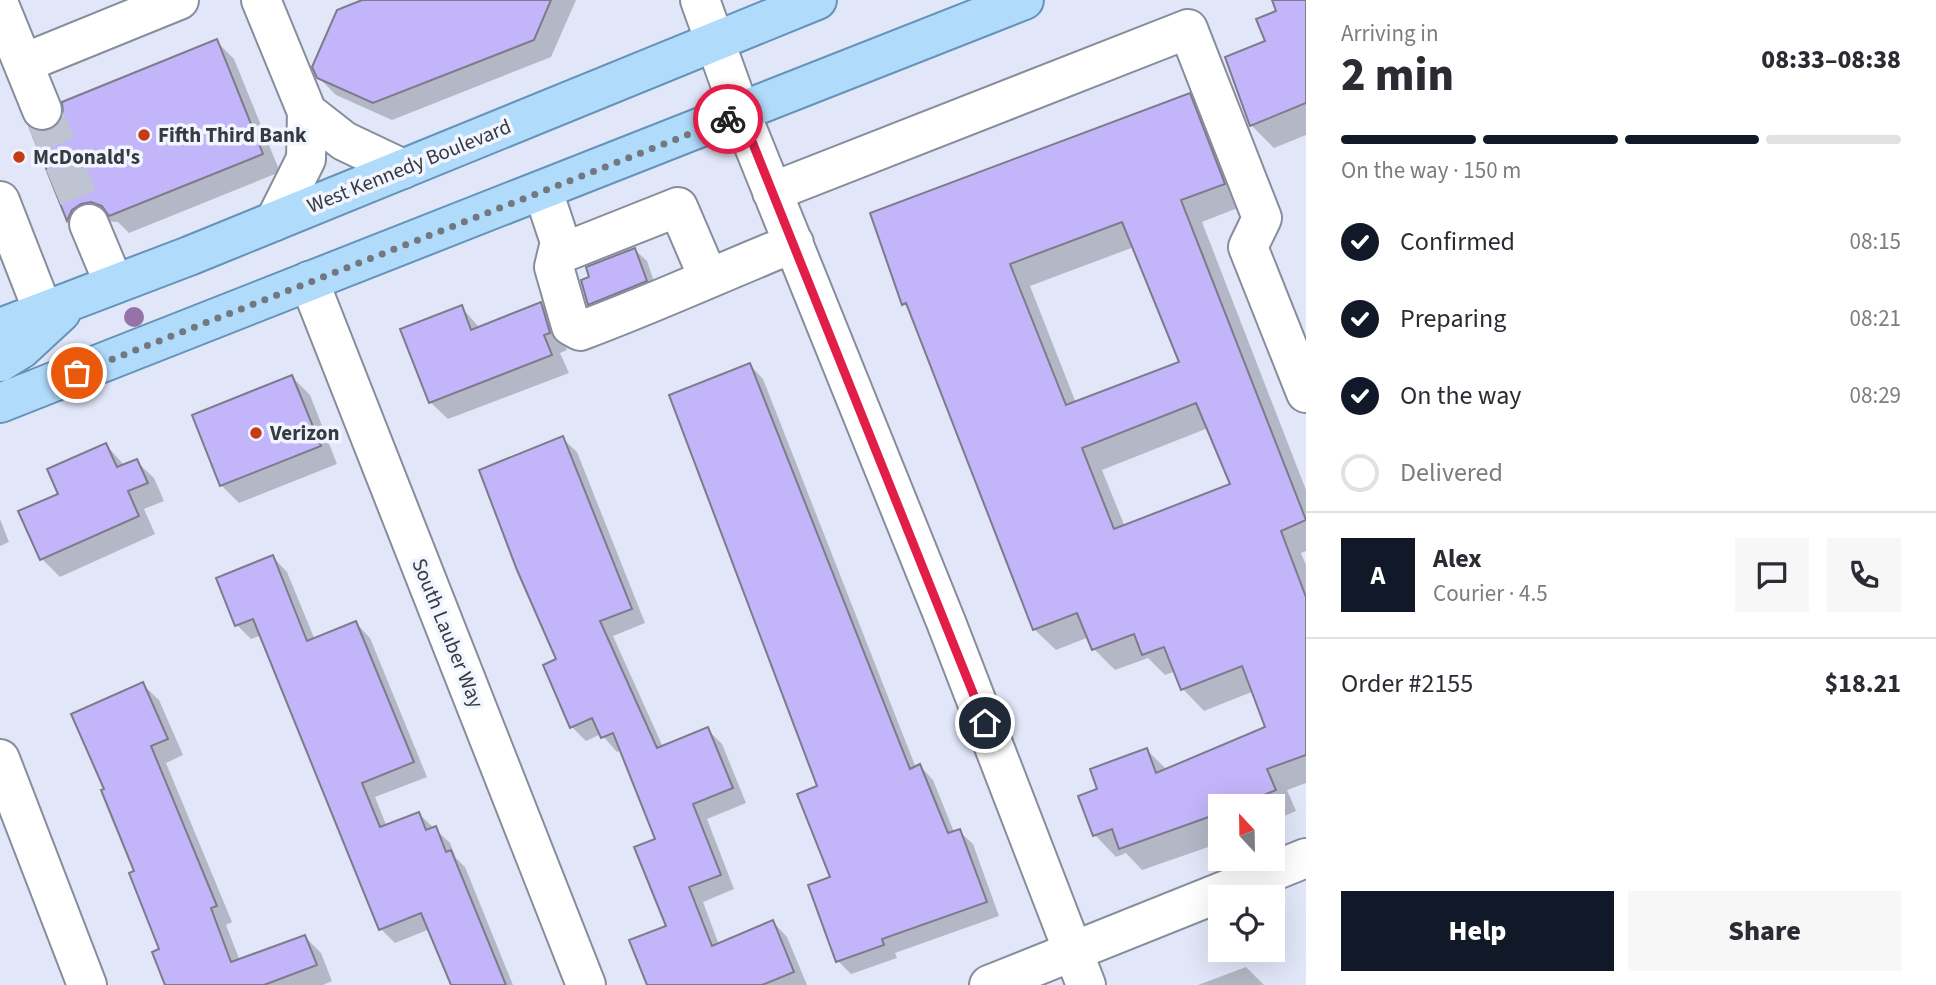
<!DOCTYPE html>
<html lang="en">
<head>
<meta charset="utf-8">
<style>
	:root { --surface:#fff; --page:#f7f7f7; --text:#2b2b33; --muted:#7c7c81; --line:#e1e1e2; --accent:#111827 }
	body { margin:0; font-family:"Source Sans 3",sans-serif; background:var(--page); color:var(--text); height:100vh; display:flex; flex-direction:column; font-size:26px; white-space:nowrap }
	* { box-sizing:border-box; margin:0 }
	p { font-size:23px; color:var(--muted) }
	.icon { flex:none; width:38px; height:38px; fill:none; stroke:currentColor; stroke-width:2; stroke-linecap:round; stroke-linejoin:round }
	.map { position:relative; flex:1; overflow:hidden }
	.panel { display:flex; flex-direction:column; background:var(--surface); width:630px }
	.panel>* { flex:none }
	.needle { width:46px; rotate:338deg }
	.controls { position:absolute; left:1208px; top:794px; display:grid; gap:14px }
	.controls a { display:grid; place-items:center; width:77px; height:77px; border-radius:0px; background:var(--surface); box-shadow:0 7px 28px #0002; font-size:35px }
	.pin { position:absolute; display:grid; place-items:center; width:60px; height:60px; color:#fff; margin:-30px; border:4px solid #fff; border-radius:50%; box-shadow:0 2px 7px #0007 }
	.courier { position:absolute; display:grid; place-items:center; width:70px; height:70px; margin:-35px; border:5px solid #e11d48; border-radius:50%; background:#fff; color:#222; box-shadow:0 2px 9px #0007 }
	.summary em { font-style:normal; font-weight:800 }
	.summary div { display:flex; flex-direction:column-reverse }
	.summary { display:flex; align-items:center; justify-content:space-between; height:119px; padding:0 35px }
	h1 { font-size:46px; font-weight:800; line-height:52px }
	.bar { display:grid; grid-template-columns:repeat(4,1fr); gap:10px 7px; align-content:center; height:84px; padding:0 35px }
	.bar i { height:9px; border-radius:5px; background:var(--line) }
	.bar .current { background:var(--accent) }
	.bar p { grid-column:span 4 }
	.line { display:flex; align-items:center; gap:18px; padding:0 35px; border-top:2px solid var(--line) }
	.line div { flex:1 }
	.round { display:grid; place-items:center; flex:none; width:74px; height:74px; border-radius:0px; background:var(--page) }
	ol { padding:0 35px; list-style:none }
	li { display:flex; align-items:center; gap:21px; height:77px }
	li p { margin-inline-start:auto }
	li .icon { padding:7px; border-radius:50%; background:var(--accent); color:#fff; stroke-width:4 }
	li:last-child { color:var(--muted) }
	li i { width:38px; height:38px; border:4px solid var(--line); border-radius:50% }
	.primary-button { display:flex; gap:14px; margin-top:auto; padding:14px 35px }
	.primary-button a { flex:1; height:80px; border-radius:0px; background:var(--accent); color:#fff; font-size:28px; font-weight:800; line-height:80px; text-align:center }
	.primary-button a+a { background:var(--page); color:var(--text) }
	main { display:flex; flex:1; min-height:0 }
	.map>svg:first-child { display:block }
	.shadow { fill:#0003; fill-rule:evenodd }
	.building { fill:#c3b5f9; stroke:#7d7b8a; stroke-width:2; fill-rule:evenodd }
	.lines { fill:none; stroke-linecap:round; stroke-linejoin:round }
	.minor-tunnel { stroke:#bfc4d3; stroke-width:38; stroke-dasharray:38 19; stroke-linecap:butt }
	.minor-casing { stroke:#878d9b; stroke-width:42 }
	.major-casing { stroke:#6493b8; stroke-width:42 }
	.minor { stroke:#fff; stroke-width:38 }
	.major { stroke:#b1dbfb; stroke-width:38 }
	.tree { fill:#9672a9 }
	.done { stroke:#727780; stroke-width:7; stroke-dasharray:0 12.6 }
	.route { stroke:#e11d48; stroke-width:9 }
	.poi-dot { fill:#c53c14; stroke:#f1f5ff; stroke-width:2.5 }
	.labels { text-anchor:middle; stroke-width:7; stroke-linejoin:round; paint-order:stroke }
	.poi-label { font-size:21px; font-weight:bold; fill:#373a40; stroke:#f1f5ff; text-anchor:start }
	.street-label { font-size:21px; fill:#373a40; stroke:#f1f5ff }
</style>
</head>
<body>
<main>
<div class="map">
<svg width="1306" height="985" viewBox="0 0 1306 985">
	<rect width="100%" height="100%" fill="#e1e7f8"/>
	<path class="shadow" d="M366,0H576L551,57L392,120L336,95L318,77Z
		M1273,0H1306V135L1274,148L1251,125L1278,12Z
		M216,41L234,59L280,172L129,233L118,222L99,221L86,236L69,220L33,131L52,132Z
		M1189,95L1211,117L1245,205L1202,222L1306,490V551L1301,553L1306,565V783L1287,790L1296,811L1272,821V807H1220V843L1142,870L1126,853L1116,857L1095,835L1100,790L1147,750L1167,770L1268,728L1254,691L1204,711L1183,689L1176,671L1165,675L1148,658L1115,670L1094,649L1089,637L1056,650L1034,629L910,310L904,304ZM1134,247L1181,363L1076,403L1030,286ZM1208,428L1232,485L1125,527L1102,470Z
		M635,250L647,261L658,293L601,316L589,304Z
		M541,304L559,322L567,350L560,353L569,373L448,419L430,402L461,307L480,328Z
		M750,365L763,379L916,768L920,766L933,780L954,832L959,831L973,844L999,916L895,953L897,958L851,974L838,961L832,878L819,787L730,559L734,558Z
		M292,377L310,395L337,464L239,503L221,485Z
		M562,438L577,452L645,623L613,636L663,747L708,730L722,744L746,803L707,819L734,889L703,902L719,945L773,922L787,937L807,985H648L668,927L657,840L622,750L617,752L601,734L586,741L572,727L558,660Z
		M106,445L125,466L136,461L154,478L164,501L144,509L155,534L60,577L42,559L21,512L60,495Z
		M0,519L9,542L0,546Z
		M273,557L287,572L315,640L356,623L370,638L427,777L375,797L387,827L419,814L450,843L456,858L465,867L513,985H453L430,929L395,943L381,929L262,635L251,639L237,625Z
		M142,684L159,700L183,755L166,763L232,922L226,925L240,961L305,937L321,953L332,981L323,985H167L162,950L136,872Z
		M1246,967L1264,985H1198Z"/>
	<path class="building" d="M362,0H551L534,40L373,103L317,78L312,67L337,10Z
		M1272,0H1306V103L1250,126L1225,57L1265,41L1256,19L1276,11Z
		M217,39L263,154L109,216L102,206L91,202L81,204L72,210L67,221L30,128L40,132L51,130L59,124L63,114L62,102Z
		M1190,93L1225,184L1181,200L1306,520L1281,531L1306,597V755L1267,769L1276,790L1236,807H1220V813L1119,849L1112,829L1093,836L1078,796L1097,789L1090,769L1147,748L1156,773L1265,727L1242,666L1181,690L1164,647L1142,655L1134,634L1092,650L1077,613L1033,630L906,303L902,305L870,213ZM1122,222L1179,362L1066,405L1010,264ZM1196,403L1230,484L1114,529L1082,448Z
		M635,248L647,281L588,305L581,280L589,277L586,267Z
		M541,302L550,333L544,335L552,355L429,403L400,329L462,305L471,330Z
		M750,363L910,769L920,764L948,833L960,829L987,902L882,939L884,945L836,962L808,885L830,877L797,794L817,786L669,395Z
		M292,375L321,446L220,486L192,415Z
		M563,436L632,609L600,621L657,748L708,727L733,788L693,804L721,875L689,887L712,946L773,920L794,972L762,985H647L629,940L666,926L634,847L655,839L613,733L601,738L592,718L570,728L543,665L556,659L517,570L479,470Z
		M106,443L117,467L137,459L148,483L128,491L139,516L40,560L18,511L58,494L47,469Z
		M273,555L307,641L356,621L414,762L362,783L380,827L419,812L426,830L436,826L446,852L451,850L506,985H451L421,913L379,930L253,619L235,626L216,578Z
		M143,682L168,739L151,746L217,906L211,908L231,962L305,935L317,965L264,985H165L152,952L159,949L129,873L134,871L101,790L104,789L71,714Z"/>
	<g class="lines">
		<path class="minor-tunnel" d="M42,110L89,224"/>
		<defs>
			<path id="minor" d="M261,0L307,112L306,159L275,221
				M700,0L741,114L946,622L1086,985
				M0,7L42,110
				M24,63L179,0
				M307,112L344,141L403,169
				M543,191L560,242L554,267L571,326L580,331C653,304 722,272 794,243
				M772,192L1188,29L1262,218L1248,247L1306,393
				M0,201L43,311
				M89,224L114,284
				M557,255L678,207L708,277
				M309,281L586,985
				M0,759L87,985
				M989,985L1306,858"/>
			<path id="major" d="M0,328L189,256L817,0
				M0,362L21,349L61,312
				M0,403L1024,0"/>
		</defs>
		<use href="#minor" class="minor-casing"/>
		<use href="#major" class="major-casing"/>
		<use href="#minor" class="minor"/>
		<use href="#major" class="major"/>
	</g>
	<circle class="tree" cx="134" cy="317" r="10"/>
	<g class="lines">
		<path class="done" d="M77,373L728,119"/>
		<path class="route" d="M728,119L741,114L985,723"/>
	</g>
	<g class="poi-dot">
		<circle cx="144" cy="135" r="7"/>
		<circle cx="19" cy="157" r="7"/>
		<circle cx="256" cy="433" r="7"/>
	</g>
	<g class="labels">
		<g class="poi-label">
			<text x="158" y="142">Fifth Third Bank</text>
			<text x="33" y="164">McDonald's</text>
			<text x="270" y="440">Verizon</text>
		</g>
		<g class="street-label">
			<text transform="translate(409 166) rotate(-22)" y="7">West Kennedy Boulevard</text>
			<text transform="translate(448 633) rotate(68)" y="7">South Lauber Way</text>
		</g>
	</g>
</svg>
<div class="controls">
<a><svg class="needle" viewBox="-14 -14 28 28"><path d="M0-13l5 13h-10z" fill="#e53935"/><path d="M0 13l5-13h-10z" fill="#7c7c81"/></svg></a>
<a><svg class="icon" aria-label="locate" viewBox="0 0 24 24"><circle cx="12" cy="12" r="6"/><path d="M12 2v4M12 18v4M2 12h4M18 12h4"/></svg></a>
</div>
<div class="pin" style="left:77px;top:373px;background:#ea580c"><svg class="icon" aria-label="bag" viewBox="0 0 24 24"><path d="M5 8h14l-1 12H6zM9 8a3 3 0 0 1 6 0"/></svg></div>
<div class="pin" style="left:985px;top:723px;background:#1f2937"><svg class="icon" aria-label="home" viewBox="0 0 24 24"><path d="M3 11l9-7 9 7M6 9v11h12V9"/></svg></div>
<div class="courier" style="left:728px;top:119px"><svg class="icon" aria-label="bike" viewBox="0 0 24 24"><circle cx="6" cy="16" r="4"/><circle cx="18" cy="16" r="4"/><path d="M6 16l4-8h5l3 8M10 8l3 8H6M13 5h3"/></svg></div>
</div>
<section class="panel">
<div class="summary"><div><h1>2 min</h1><p>Arriving in</p></div><em>08:33–08:38</em></div>
<div class="bar"><i class="current"></i><i class="current"></i><i class="current"></i><i></i><p>On the way · 150 m</p></div>
<ol>
<li><svg class="icon" aria-label="check" viewBox="0 0 24 24"><path d="M5 12l5 5 9-10"/></svg>Confirmed<p>08:15</p></li>
<li><svg class="icon" aria-label="check" viewBox="0 0 24 24"><path d="M5 12l5 5 9-10"/></svg>Preparing<p>08:21</p></li>
<li><svg class="icon" aria-label="check" viewBox="0 0 24 24"><path d="M5 12l5 5 9-10"/></svg>On the way<p>08:29</p></li>
<li><i></i>Delivered</li>
</ol>
<div class="line" style="height:126px"><b class="round" style="background:var(--accent);color:#fff">A</b><div><b>Alex</b><p>Courier · 4.5</p></div><a class="round"><svg class="icon" aria-label="chat" viewBox="0 0 24 24"><path d="M4 5h16v11H9l-5 4z"/></svg></a><a class="round"><svg class="icon" aria-label="phone" viewBox="0 0 24 24"><path d="M5 4h4l2 5-3 2q2 4 5 5l2-3 5 2v4C11 20 4 13 5 4z"/></svg></a></div>
<div class="line" style="height:91px"><div>Order #2155</div><b>$18.21</b></div>
<div class="primary-button"><a>Help</a><a>Share</a></div>
</section>
</main>
</body>
</html>
